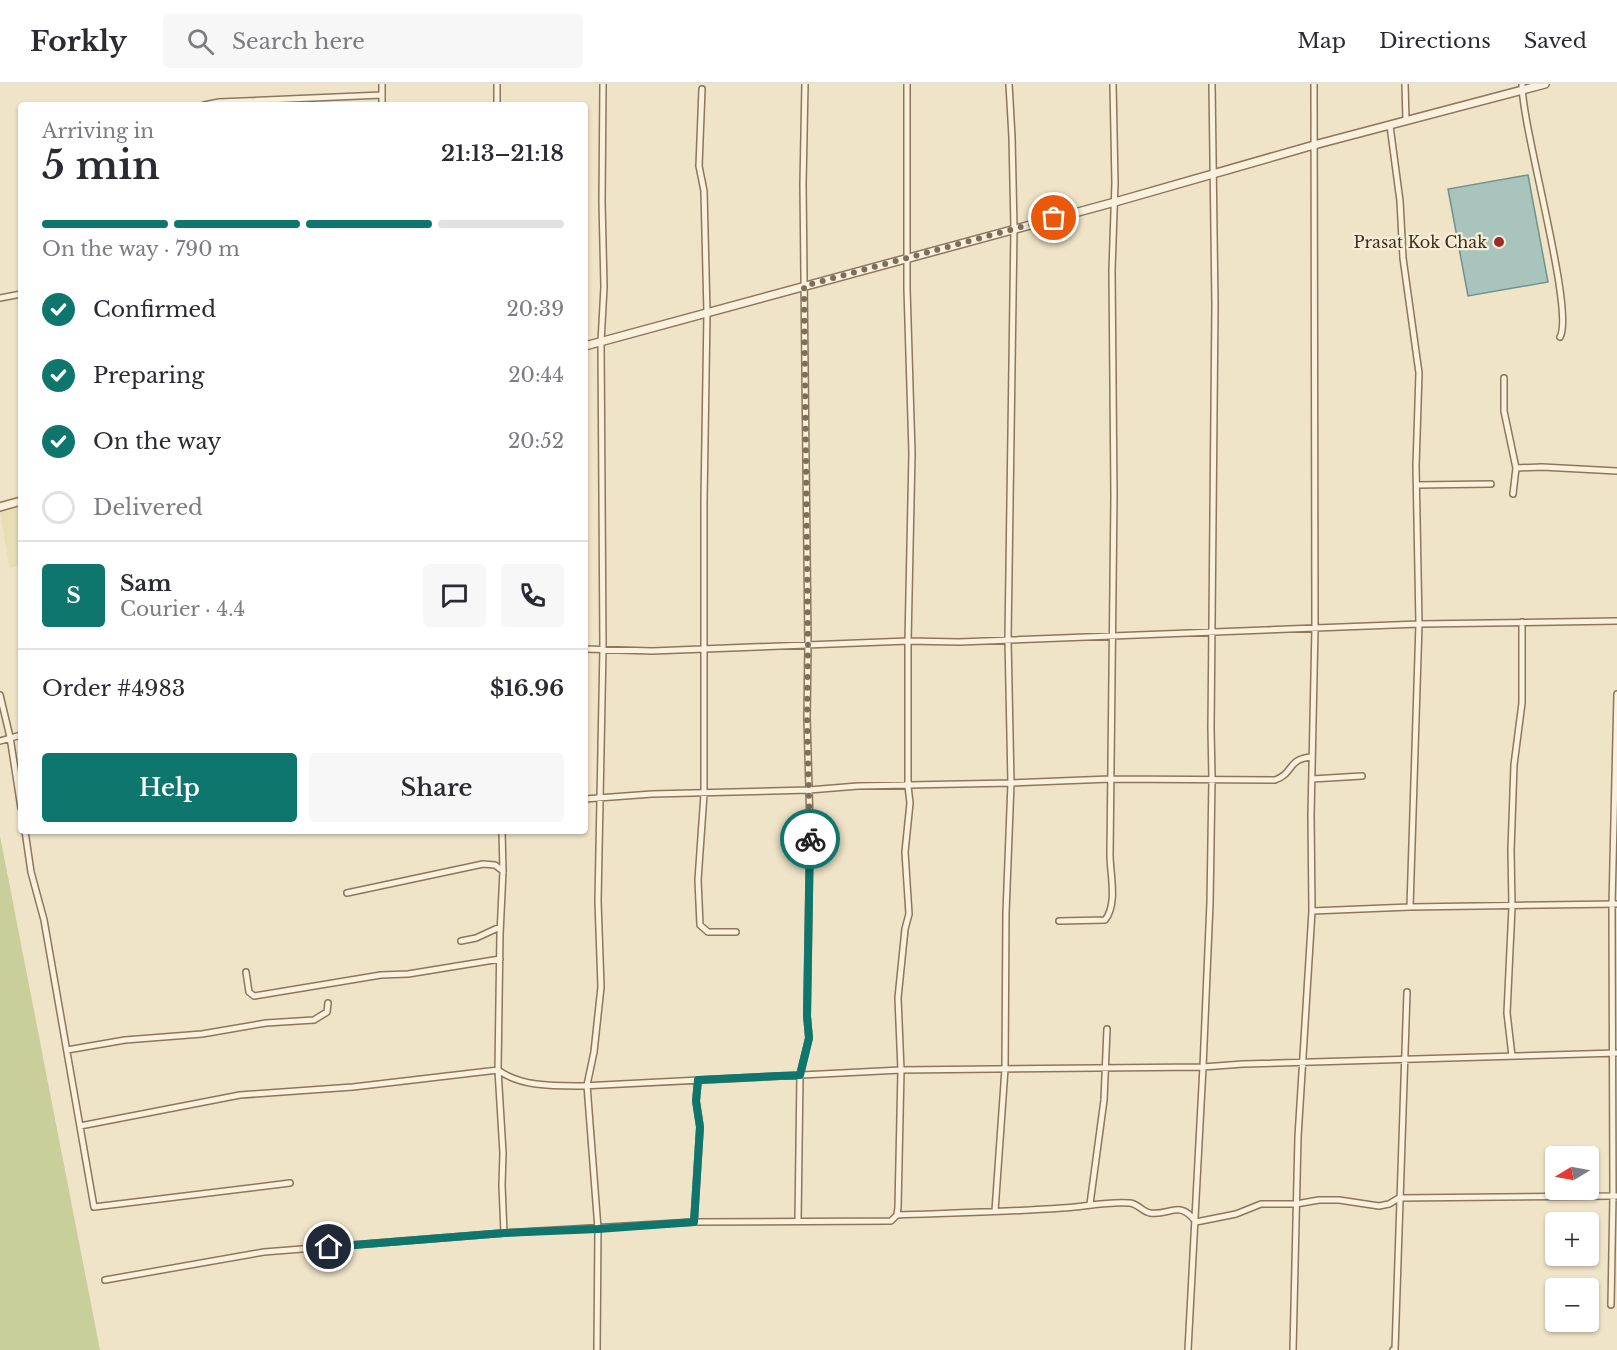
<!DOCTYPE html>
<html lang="en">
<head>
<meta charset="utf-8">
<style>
	:root { --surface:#fff; --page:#f7f7f7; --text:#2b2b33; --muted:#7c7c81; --line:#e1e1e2; --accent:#0f766e }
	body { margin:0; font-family:"Libre Baskerville",serif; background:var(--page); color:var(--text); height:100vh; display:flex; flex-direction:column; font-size:22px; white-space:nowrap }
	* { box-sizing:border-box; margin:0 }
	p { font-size:20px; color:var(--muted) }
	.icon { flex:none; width:33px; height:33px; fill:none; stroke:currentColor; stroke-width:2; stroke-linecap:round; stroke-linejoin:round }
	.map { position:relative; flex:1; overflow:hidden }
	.details { position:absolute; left:18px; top:18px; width:570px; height:732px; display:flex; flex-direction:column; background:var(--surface); border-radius:6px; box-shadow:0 2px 4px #0004 }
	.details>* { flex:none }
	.needle { width:39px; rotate:260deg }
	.controls { position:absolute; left:1545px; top:1062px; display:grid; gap:12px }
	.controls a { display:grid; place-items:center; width:54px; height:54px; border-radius:6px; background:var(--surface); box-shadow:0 2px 4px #0004; font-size:30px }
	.pin { position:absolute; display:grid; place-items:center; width:51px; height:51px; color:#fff; margin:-26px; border:3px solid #fff; border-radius:50%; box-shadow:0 2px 6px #0007 }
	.courier { position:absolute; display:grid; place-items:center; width:60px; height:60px; margin:-30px; border:4px solid #0f766e; border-radius:50%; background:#fff; color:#222; box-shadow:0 2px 8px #0007 }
	.head em { font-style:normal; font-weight:600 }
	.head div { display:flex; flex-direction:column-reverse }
	.head { display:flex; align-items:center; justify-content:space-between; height:102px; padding:0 24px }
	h1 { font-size:39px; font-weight:600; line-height:45px }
	.bar { display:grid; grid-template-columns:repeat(4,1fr); gap:9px 6px; align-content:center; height:72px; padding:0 24px }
	.bar i { height:8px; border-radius:4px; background:var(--line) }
	.bar .selected { background:var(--accent) }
	.bar p { grid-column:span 4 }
	.line { display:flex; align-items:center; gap:15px; padding:0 24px; border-top:2px solid var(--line) }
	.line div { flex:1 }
	.round { display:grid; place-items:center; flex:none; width:63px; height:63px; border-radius:6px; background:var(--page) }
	ol { padding:0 24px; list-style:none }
	li { display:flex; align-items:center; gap:18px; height:66px }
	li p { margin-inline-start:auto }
	li .icon { padding:6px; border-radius:50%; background:var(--accent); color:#fff; stroke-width:4 }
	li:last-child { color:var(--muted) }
	li i { width:33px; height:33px; border:3px solid var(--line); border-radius:50% }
	.cta { display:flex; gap:12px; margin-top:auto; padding:12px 24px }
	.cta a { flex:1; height:69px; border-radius:6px; background:var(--accent); color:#fff; font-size:24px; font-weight:600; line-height:69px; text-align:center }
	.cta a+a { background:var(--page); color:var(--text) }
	header { display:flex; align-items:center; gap:36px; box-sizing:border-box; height:84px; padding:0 30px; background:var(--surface); border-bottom:2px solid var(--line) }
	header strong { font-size:28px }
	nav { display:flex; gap:33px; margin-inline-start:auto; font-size:21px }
	.search { width:420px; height:54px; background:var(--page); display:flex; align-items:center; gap:15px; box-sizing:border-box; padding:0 21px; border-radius:6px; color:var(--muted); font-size:22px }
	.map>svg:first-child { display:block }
	.farmland { fill:#e6deb5 }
	.green { fill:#c9cf9b }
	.water { fill:#a9c4bc; stroke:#6f938a; stroke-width:1.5 }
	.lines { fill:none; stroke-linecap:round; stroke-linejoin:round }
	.minor-casing { stroke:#8d765c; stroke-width:8 }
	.tertiary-casing { stroke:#8d765c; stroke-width:10 }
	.minor { stroke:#faf1dc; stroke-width:5 }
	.tertiary { stroke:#faf1dc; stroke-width:7 }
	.done { stroke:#7c6e5b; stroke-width:6; stroke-dasharray:0 10.8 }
	.route { stroke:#0f766e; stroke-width:8 }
	.poi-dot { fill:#9e2a2b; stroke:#f7eed8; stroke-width:2 }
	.labels { text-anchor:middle; stroke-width:4.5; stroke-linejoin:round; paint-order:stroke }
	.poi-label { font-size:16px; fill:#3d2e20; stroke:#f7eed8; text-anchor:end }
</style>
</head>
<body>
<header>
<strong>Forkly</strong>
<div class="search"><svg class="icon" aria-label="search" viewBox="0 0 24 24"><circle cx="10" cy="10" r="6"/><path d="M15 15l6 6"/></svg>Search here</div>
<nav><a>Map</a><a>Directions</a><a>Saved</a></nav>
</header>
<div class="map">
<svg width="1617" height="1266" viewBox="0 0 1617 1266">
	<rect width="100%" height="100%" fill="#f0e4c8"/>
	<path class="farmland" d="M21,411V481L10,484L0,429V417Z"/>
	<path class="green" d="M0,752L100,1266H0Z"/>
	<path class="water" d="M1528,91L1548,198L1468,212L1448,105Z"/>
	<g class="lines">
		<defs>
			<path id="minor" d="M497,0V21
				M1405,0L1406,37
				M1522,0C1522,45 1575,227 1560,253
				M702,5L699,82L704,107L707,229L704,417V710L698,796L700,841L708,848H736
				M204,21L219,18L382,11
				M382,21V0
				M1390,42L1400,117L1403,174L1419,289L1416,382L1419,540L1410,823
				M0,214L21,210
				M1504,294V327L1516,384L1513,410
				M1516,384L1542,383L1617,387
				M1417,401L1491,400
				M585,565L652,567L908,557L959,558L1419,540L1617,537
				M0,611L10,653L21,724
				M0,657L21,651
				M1312,695L1362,692
				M585,715L652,710L809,706L858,702L1011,699L1110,695L1275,696C1295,689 1286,675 1312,673
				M25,747L31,788L44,836L94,1123L290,1099
				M502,747L503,787L500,850L498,986L503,1069L502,1101L504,1149
				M347,809L483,780L495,781L503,787
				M1312,827L1410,823L1617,820
				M1059,837L1105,836C1118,820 1110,790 1110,771L1114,412L1112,186L1115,99L1113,0
				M461,857L476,854L500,843
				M246,888L249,908L254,912L381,891L408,890L500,875
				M67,966L125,956L202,950L266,939L314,936L327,928L328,919
				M1512,972L1507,929L1512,823L1511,766L1514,681L1522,619V538
				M80,1042L240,1011L353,1003L498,986C521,1003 555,1002 582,1002L901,986L1203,983L1243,980L1617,969
				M1090,1120L1104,1016L1107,945
				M995,1127L1005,985L1006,829L1011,699L1008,555L1014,144L1012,53L1009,0
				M897,1131C952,1129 1007,1128 1062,1124C1084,1123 1107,1117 1130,1119C1138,1120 1143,1128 1150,1129C1170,1132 1179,1115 1196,1138L1236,1130L1261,1120H1296L1319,1116H1339L1379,1122L1389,1120L1399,1114L1617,1112
				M798,1136L800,991L809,954L807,932L810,742L807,634L808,560L803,100L805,0
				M694,1138L700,1043L696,1017L698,996
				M105,1196L264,1168L504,1149L694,1138L891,1137L897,1131L898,1123L901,986L898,914L905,845L909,830L905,768L910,719L908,702V557L912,369L907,205V0
				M1611,1221L1613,1112L1612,821L1617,610
				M597,1266L598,1145L587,1001L594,968L601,903L598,817L603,564L601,258L604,203L602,118L603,0
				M1188,1266L1203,983L1210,819L1212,695L1211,644L1215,221L1212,0
				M1293,1266L1298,1053L1312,827L1311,731L1315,544L1314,0
				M1393,1266H1395L1407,908"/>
			<path id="tertiary" d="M585,262L1115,118L1314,61L1545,0
				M0,423L21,417"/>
		</defs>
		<use href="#minor" class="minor-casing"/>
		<use href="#tertiary" class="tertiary-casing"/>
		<use href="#minor" class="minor"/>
		<use href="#tertiary" class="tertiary"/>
	</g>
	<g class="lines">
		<path class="done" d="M810,755L807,634L808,560L804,202L1054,134"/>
		<path class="route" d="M329,1163L504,1149L598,1145L694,1138L700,1043L696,1017L698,996L800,991L809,954L807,932L810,755"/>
	</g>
	<circle class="poi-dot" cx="1499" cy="158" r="6"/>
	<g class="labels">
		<g class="poi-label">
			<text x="1487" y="164">Prasat Kok Chak</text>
		</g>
	</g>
</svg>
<div class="controls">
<a><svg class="needle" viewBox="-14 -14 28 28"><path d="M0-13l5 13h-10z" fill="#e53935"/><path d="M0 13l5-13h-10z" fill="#7c7c81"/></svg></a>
<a>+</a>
<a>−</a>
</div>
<div class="pin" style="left:1054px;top:134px;background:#ea580c"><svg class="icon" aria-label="bag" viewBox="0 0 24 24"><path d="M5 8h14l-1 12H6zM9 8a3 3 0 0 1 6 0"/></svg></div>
<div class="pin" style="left:329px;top:1163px;background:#1f2937"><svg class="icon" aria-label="home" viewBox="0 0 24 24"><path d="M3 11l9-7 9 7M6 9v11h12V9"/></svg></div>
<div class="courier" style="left:810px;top:755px"><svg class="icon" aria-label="bike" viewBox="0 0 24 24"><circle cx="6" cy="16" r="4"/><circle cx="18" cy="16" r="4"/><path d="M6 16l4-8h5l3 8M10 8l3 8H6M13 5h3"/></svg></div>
<section class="details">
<div class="head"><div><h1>5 min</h1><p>Arriving in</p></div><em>21:13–21:18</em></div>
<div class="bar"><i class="selected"></i><i class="selected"></i><i class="selected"></i><i></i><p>On the way · 790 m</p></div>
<ol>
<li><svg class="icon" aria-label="check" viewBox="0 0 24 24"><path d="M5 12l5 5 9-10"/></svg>Confirmed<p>20:39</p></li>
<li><svg class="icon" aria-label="check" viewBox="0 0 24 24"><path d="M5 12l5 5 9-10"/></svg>Preparing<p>20:44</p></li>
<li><svg class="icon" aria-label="check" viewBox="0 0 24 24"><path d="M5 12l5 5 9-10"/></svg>On the way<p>20:52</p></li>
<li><i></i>Delivered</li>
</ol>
<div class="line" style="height:108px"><b class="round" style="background:var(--accent);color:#fff">S</b><div><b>Sam</b><p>Courier · 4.4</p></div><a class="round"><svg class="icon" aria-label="chat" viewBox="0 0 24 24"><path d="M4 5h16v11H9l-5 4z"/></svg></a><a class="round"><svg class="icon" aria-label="phone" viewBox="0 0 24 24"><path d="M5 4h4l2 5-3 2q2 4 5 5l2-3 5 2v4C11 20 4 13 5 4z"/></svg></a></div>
<div class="line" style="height:78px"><div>Order #4983</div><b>$16.96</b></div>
<div class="cta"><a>Help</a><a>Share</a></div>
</section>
</div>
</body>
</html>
